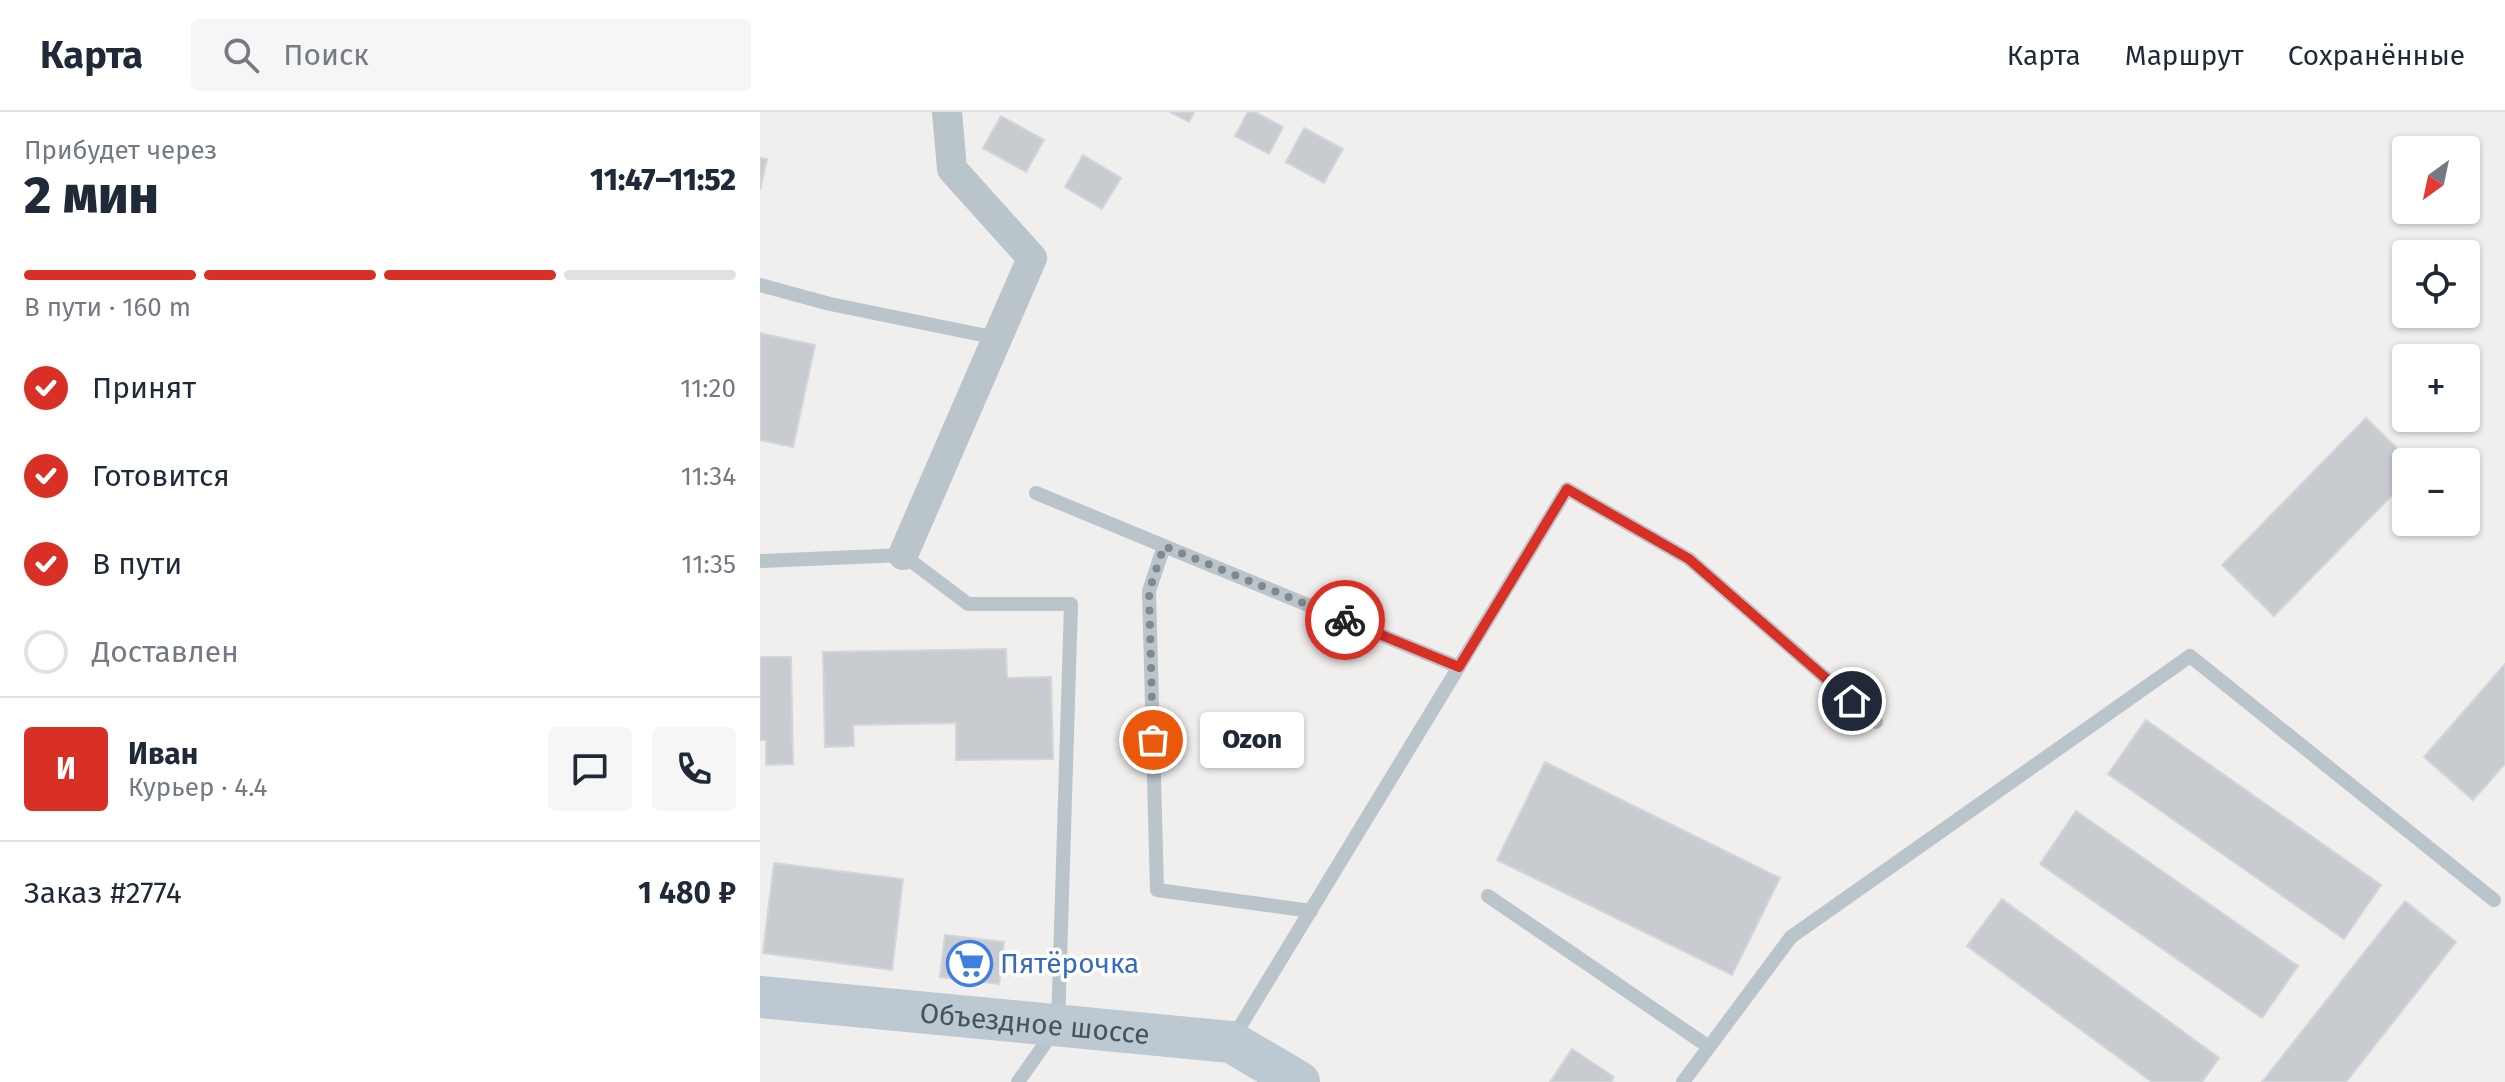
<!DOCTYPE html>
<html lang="ru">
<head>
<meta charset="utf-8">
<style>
	:root { --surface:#fff; --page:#f6f6f7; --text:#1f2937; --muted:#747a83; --line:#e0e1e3; --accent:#d93025 }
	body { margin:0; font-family:"Fira Sans",sans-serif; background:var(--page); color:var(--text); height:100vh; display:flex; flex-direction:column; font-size:30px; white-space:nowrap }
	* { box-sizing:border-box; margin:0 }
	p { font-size:26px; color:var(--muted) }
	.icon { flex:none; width:44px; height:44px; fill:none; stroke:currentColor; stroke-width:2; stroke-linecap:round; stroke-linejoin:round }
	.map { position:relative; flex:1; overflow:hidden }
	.details { display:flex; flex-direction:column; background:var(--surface); width:760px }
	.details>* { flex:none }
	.needle { width:52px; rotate:213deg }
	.controls { position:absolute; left:1632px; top:24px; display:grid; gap:16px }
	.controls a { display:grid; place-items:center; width:88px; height:88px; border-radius:8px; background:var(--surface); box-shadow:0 2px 6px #0004; font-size:40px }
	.pin { position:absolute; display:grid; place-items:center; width:68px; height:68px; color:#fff; margin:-34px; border:4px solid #fff; border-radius:50%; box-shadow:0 2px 8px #0007 }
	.courier { position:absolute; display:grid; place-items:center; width:80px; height:80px; margin:-40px; border:6px solid #d93025; border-radius:50%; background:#fff; color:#222; box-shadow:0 2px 10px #0007 }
	.bubble { position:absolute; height:56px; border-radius:8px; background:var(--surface); box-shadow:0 2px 6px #0004; font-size:26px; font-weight:800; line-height:56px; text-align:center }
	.headline em { font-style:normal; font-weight:800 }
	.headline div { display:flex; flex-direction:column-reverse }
	.headline { display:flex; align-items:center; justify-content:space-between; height:136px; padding:0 24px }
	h1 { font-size:52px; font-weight:800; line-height:60px }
	.bar { display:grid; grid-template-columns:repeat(4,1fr); gap:12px 8px; align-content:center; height:96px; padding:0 24px }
	.bar i { height:10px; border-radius:6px; background:var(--line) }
	.bar .active { background:var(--accent) }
	.bar p { grid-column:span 4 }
	.line { display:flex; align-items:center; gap:20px; padding:0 24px; border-top:2px solid var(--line) }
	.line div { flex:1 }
	.round { display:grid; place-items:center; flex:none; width:84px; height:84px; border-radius:8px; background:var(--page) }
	ol { padding:0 24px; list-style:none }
	li { display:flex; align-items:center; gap:24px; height:88px }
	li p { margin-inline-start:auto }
	li .icon { padding:8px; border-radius:50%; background:var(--accent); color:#fff; stroke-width:4 }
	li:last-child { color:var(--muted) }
	li i { width:44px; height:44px; border:4px solid var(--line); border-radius:50% }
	header { display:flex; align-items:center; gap:48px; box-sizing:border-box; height:112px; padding:0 40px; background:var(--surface); border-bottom:2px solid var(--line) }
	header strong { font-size:38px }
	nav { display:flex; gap:44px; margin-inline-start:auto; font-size:28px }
	.search { width:560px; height:72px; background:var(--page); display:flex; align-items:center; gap:20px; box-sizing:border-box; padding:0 28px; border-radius:8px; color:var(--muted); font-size:30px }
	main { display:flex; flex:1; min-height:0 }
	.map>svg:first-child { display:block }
	.building { fill:#c8ccd1; stroke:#d2d5da; stroke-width:2 }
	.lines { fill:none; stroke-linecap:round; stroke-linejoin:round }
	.lane { stroke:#bac4cb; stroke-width:14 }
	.street { stroke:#bac4cb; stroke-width:30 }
	.secondary { stroke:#bcc8d2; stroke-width:42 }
	.done { stroke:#82898e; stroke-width:8; stroke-dasharray:0 14.4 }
	.route { stroke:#d93025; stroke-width:10 }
	.labels { text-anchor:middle; stroke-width:7; stroke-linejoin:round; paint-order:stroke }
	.shop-label { font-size:28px; fill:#366cbe; stroke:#fff; text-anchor:start }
	.street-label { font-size:28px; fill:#47535b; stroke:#fff }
</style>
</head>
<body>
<header>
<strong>Карта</strong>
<div class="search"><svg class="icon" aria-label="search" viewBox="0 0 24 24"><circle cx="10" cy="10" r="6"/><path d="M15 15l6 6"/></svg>Поиск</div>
<nav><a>Карта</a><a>Маршрут</a><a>Сохранённые</a></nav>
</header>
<main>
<section class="details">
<div class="headline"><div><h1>2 мин</h1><p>Прибудет через</p></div><em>11:47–11:52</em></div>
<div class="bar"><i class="active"></i><i class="active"></i><i class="active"></i><i></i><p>В пути · 160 m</p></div>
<ol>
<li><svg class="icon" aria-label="check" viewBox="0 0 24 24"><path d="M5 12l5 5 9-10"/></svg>Принят<p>11:20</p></li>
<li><svg class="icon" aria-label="check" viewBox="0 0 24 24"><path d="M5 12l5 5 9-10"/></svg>Готовится<p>11:34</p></li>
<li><svg class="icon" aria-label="check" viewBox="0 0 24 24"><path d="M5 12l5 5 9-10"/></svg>В пути<p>11:35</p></li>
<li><i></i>Доставлен</li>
</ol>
<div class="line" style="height:144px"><b class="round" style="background:var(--accent);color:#fff">И</b><div><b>Иван</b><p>Курьер · 4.4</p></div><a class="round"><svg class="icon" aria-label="chat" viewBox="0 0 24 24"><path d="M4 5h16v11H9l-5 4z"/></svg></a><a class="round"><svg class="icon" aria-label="phone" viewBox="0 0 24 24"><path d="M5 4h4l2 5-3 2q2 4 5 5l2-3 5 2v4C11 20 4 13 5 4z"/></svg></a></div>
<div class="line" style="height:104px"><div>Заказ #2774</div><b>1 480 ₽</b></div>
</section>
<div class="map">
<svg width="1745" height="970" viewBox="0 0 1745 970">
	<rect width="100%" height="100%" fill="#f1eeee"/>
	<path class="building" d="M410,0H434L429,10Z
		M488,0H495L523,15L509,42L475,24Z
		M241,4L284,28L266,60L223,36Z
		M544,16L583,37L564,71L526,50Z
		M323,43L361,66L342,97L305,75Z
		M0,46L7,47L0,78Z
		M0,221L55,233L33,335L0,328Z
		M1606,306L1651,350H1646V369L1514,504L1462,453Z
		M246,537L247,566L291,565L293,647L196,648V611L93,613L94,634L65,635L63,540Z
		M0,545H31L33,652L6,653V628H0Z
		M1745,552V652L1713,688L1664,645Z
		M1386,608L1621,773L1584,827L1348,662Z
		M785,650L1020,766L972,863L737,748Z
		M1316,699L1538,854L1502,906L1280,752Z
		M14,751L143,767L132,858L3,841Z
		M1242,787L1459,946L1442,970H1392L1207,834Z
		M1645,789L1696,830L1586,970H1502Z
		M185,823L244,830L239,872L180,865Z
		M812,937L854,965L851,970H790Z"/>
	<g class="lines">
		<path class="lane" d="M0,173L70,192L237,226
			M276,381L404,434
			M0,449L143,443L208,492H311L298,913L258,970
			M728,784L949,935
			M551,799L397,778L389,479L404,434L699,555
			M473,926L807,377L929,447L1116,610
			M923,970L1031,825L1430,544L1734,788"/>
		<path class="street" d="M143,443L272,146L192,57L187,0"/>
		<path class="secondary" id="s1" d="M0,885L471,930L539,970"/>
	</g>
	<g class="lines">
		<path class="done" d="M393,628L389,479L404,434L585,508"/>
		<path class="route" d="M585,508L699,555L807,377L929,447L1092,589"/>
	</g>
	<defs>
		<symbol id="supermarket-ring" viewBox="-11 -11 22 22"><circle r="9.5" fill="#fff" stroke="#3f7fe0" stroke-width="1.5"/><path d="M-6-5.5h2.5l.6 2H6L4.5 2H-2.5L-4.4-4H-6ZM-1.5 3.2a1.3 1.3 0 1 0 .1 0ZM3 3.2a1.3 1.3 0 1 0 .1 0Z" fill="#3f7fe0"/></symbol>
	</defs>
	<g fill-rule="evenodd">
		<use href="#supermarket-ring" x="184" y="826" width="51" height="51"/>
	</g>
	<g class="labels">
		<g class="shop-label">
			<text x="240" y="861">Пятёрочка</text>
		</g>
		<g class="street-label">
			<text dy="10" stroke="none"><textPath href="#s1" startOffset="276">Объездное шоссе</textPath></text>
		</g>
	</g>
</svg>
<div class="controls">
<a><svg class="needle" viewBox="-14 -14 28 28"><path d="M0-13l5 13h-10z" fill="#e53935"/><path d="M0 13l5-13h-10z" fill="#747a83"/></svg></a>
<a><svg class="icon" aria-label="locate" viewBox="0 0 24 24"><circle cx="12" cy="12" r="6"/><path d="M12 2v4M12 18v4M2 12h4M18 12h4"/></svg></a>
<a>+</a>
<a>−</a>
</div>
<div class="pin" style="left:393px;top:628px;background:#ea580c"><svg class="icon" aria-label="bag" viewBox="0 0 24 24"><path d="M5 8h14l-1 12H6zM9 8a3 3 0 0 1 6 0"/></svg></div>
<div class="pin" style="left:1092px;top:589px;background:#1f2937"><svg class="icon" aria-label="home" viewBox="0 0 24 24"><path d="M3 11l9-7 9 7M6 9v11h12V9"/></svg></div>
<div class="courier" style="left:585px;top:508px"><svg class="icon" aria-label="bike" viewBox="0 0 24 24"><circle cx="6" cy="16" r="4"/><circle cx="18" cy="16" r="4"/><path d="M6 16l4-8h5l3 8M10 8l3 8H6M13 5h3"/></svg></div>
<div class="bubble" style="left:440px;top:600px;width:104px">Ozon</div>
</div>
</main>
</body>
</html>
